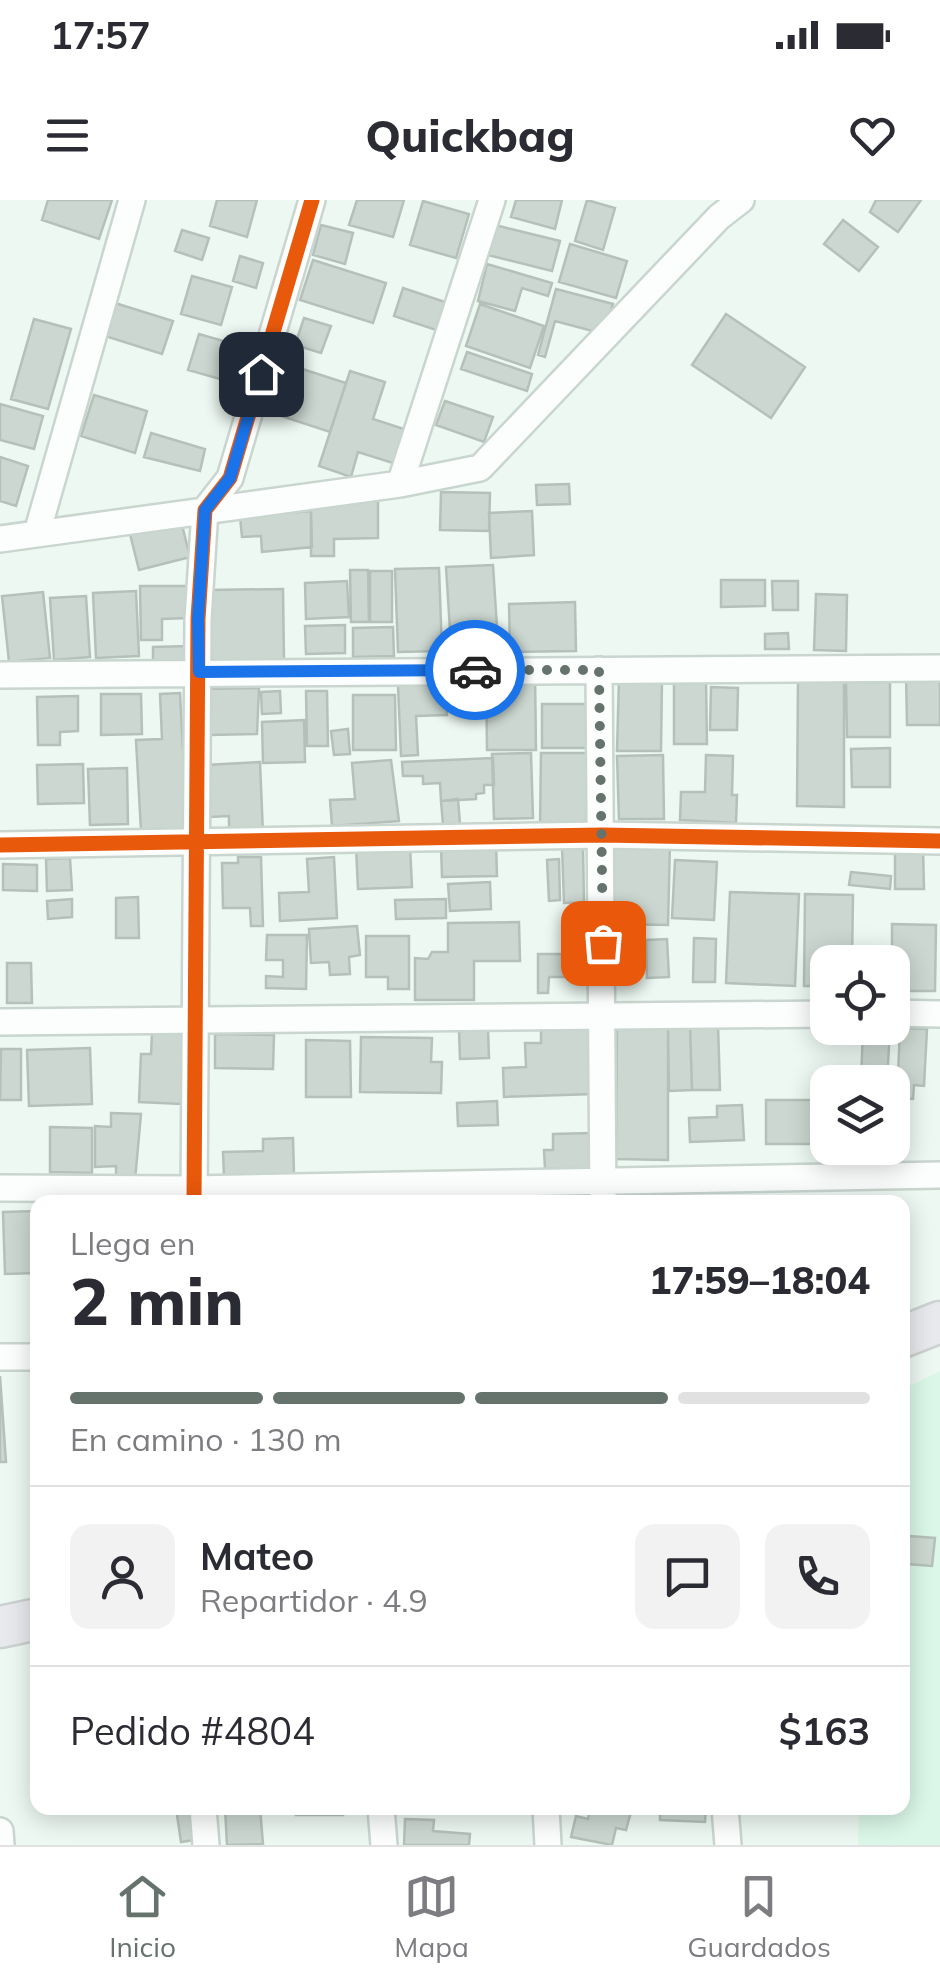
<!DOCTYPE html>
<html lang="es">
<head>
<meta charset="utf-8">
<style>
	:root { --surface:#fff; --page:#f2f2f3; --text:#2b2b33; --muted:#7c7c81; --line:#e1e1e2; --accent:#66736d }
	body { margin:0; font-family:Mulish,sans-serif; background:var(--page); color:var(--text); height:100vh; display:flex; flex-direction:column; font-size:38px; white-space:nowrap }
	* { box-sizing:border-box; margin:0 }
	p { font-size:32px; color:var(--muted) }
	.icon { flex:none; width:55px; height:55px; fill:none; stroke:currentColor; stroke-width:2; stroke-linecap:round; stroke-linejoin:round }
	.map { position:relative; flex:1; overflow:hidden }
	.side { position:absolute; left:30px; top:995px; width:880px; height:620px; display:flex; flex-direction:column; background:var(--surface); border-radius:20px; box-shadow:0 5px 25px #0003 }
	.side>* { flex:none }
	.fabs { position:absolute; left:810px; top:745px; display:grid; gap:20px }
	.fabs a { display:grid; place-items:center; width:100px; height:100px; border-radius:20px; background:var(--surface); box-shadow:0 5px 25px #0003; font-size:50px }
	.pin { position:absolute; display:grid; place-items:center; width:85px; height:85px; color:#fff; margin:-42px; border-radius:20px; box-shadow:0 5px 15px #0006 }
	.courier { position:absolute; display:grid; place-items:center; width:100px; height:100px; margin:-50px; border:8px solid #1a73e8; border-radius:50%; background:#fff; color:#222; box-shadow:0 2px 12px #0007 }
	.overview em { font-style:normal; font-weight:800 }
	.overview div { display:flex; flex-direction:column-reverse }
	.overview { display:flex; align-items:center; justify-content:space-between; height:170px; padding:0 40px }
	h1 { font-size:65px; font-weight:800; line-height:75px }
	.bar { display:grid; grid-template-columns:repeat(4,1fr); gap:15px 10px; align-content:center; height:120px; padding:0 40px }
	.bar i { height:12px; border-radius:8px; background:var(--line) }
	.bar .selected { background:var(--accent) }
	.bar p { grid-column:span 4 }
	.line { display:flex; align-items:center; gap:25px; padding:0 40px; border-top:2px solid var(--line) }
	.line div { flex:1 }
	.round { display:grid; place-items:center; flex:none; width:105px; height:105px; border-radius:20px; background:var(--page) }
	.status { display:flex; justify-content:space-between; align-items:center; height:70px; padding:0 50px; background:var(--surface); direction:ltr }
	.status svg { height:28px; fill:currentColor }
	header { display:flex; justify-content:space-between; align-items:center; height:130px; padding:0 40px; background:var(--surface); font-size:45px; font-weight:800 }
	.menu { display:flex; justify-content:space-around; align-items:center; height:140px; border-top:2px solid var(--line); background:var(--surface); font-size:28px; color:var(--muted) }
	.menu a { display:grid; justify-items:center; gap:5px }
	.menu .selected { color:var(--accent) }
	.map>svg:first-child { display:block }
	.built { fill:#daf7e8 }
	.building { fill:#cbd7d0; stroke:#b5c0ba; stroke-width:2.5 }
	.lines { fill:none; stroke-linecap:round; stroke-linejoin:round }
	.minor-casing { stroke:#c9d5cf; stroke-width:30 }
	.primary-casing { stroke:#ccd2cf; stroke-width:45 }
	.minor { stroke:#fcfefd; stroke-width:25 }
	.primary { stroke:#e8e9ed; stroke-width:40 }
	.cycleway-casing { stroke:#fff; stroke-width:21 }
	.cycleway { stroke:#e8590c; stroke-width:15 }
	.done { stroke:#66736d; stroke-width:10; stroke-dasharray:0 18 }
	.route { stroke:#1a73e8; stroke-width:12 }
</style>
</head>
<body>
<div class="status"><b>17:57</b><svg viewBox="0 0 49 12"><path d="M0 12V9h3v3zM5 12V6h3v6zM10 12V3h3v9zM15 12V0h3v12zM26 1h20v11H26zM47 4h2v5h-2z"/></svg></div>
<header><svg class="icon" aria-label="menu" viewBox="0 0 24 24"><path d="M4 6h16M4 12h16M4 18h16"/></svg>Quickbag<svg class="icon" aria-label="heart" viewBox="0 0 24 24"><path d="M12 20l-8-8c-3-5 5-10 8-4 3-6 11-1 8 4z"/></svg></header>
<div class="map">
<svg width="940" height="1645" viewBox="0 0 940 1645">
	<rect width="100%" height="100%" fill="#edf8f2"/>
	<path class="built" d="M940,1171V1645H858L859,1608H902L903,1189Z"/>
	<path class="building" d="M48,0H112L99,39L42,20Z
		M217,0H257L247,37L210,26Z
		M357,0H404L393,37L349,25Z
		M516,0H562L555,29L511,17Z
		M587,0L615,8L603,50L575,41Z
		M876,0H921L898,32L870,12Z
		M423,1L469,14L456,58L410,45Z
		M843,20L878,47L859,71L824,44Z
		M321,25L353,33L345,64L313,55Z
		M495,25L560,41L552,71L488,55Z
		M182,30L209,38L202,60L175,51Z
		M570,44L627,61L616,98L559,82Z
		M240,56L263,63L256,88L233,81Z
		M313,60L386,83L373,123L300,100Z
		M487,64L552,83L548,96L522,88L515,111L478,101Z
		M192,76L232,87L221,125L181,114Z
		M403,88L445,102L436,130L394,116Z
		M556,89L613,104L604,134L555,121L545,157L538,155Z
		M115,103L173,121L162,154L105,136Z
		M480,104L544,126L530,168L466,146Z
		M726,114L805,167L771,218L692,165Z
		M304,118L331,126L321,153L295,145Z
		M34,119L71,129L48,209L11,199Z
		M199,134L237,145L227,181L188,170Z
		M467,152L532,174L527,191L461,169Z
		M290,165L346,183L330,232L275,214Z
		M350,171L385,182L373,219L407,230L396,264L358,252L351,277L319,266Z
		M94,195L147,211L135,253L81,236Z
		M445,201L493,217L484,242L436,225Z
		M0,204L43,216L34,249L0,240Z
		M151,233L205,249L200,271L144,257Z
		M0,257L28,266L16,306L0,301Z
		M569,284L570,304L537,305L536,285Z
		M441,292L490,293L489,331L440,330Z
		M311,301H378V338L334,339V356H311Z
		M311,311L312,347L262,352L261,336L242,337L240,317Z
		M532,311L534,355L491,358L489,313Z
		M181,321L190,357L139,370L130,334Z
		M493,365L498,443L451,446L446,367Z
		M439,368L442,451L398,452L395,369Z
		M350,370H368L369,422H351Z
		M370,371H392V422H370Z
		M721,380H765V406L721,407Z
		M347,381L349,417L306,419L305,383Z
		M772,381H798V410H773Z
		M140,386H188V418L162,419V440H141Z
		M283,389L284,461L210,462L208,390Z
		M136,391L139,456L96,458L93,393Z
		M43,392L50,458L9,462L2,396Z
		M816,394L847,395L846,451L814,450Z
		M86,396L90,457L54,460L50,398Z
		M575,402L576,451L510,452L509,404Z
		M345,425V453L306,454L305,426Z
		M393,427L394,456L353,457V428Z
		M788,433L789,449H765V434Z
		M188,446V465H153V447Z
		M486,473H535L536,550H487Z
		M906,473H940V525H907Z
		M619,479H662L661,551H617Z
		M674,480H706L707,544H674Z
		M798,480L844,481V607L797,606Z
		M846,482H890V537H847Z
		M446,484L447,515L416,516L418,555L401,556L398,486Z
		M711,487L738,488L737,530H710Z
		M259,488L257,534L210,535L207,489Z
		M280,491L281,513L262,514L261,492Z
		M306,491H327L328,546H307Z
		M180,493L187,629L141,631L136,540L162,539L160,494Z
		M101,494H141L142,534L101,535Z
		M353,495H395L396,550H353Z
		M78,496V531L60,532V545H38L37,497Z
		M542,504H588L589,548H542Z
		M304,520L305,562L263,563L262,522Z
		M348,529L350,554L334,555L331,531Z
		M890,548V587H852L851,549Z
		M531,553L533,618L494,619L492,554Z
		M541,553H587L586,628H540Z
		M663,555L664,619H619L617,556Z
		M706,555L733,556L732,595H737L736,623L680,620L681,592H705Z
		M493,558L494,585H484V593L476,594V599L441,601L440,583L423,584V576H403L402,562Z
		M391,560L399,621L332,626L330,600L355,599L352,563Z
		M260,562L263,634L229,636V616L209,617L206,565Z
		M83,564L84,603L38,604L37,565Z
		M127,568L128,624L90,625L88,569Z
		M458,599L460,624L443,625L441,601Z
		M614,640L670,642L668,725L612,724Z
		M496,644L497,676L442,677L441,646Z
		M410,646L412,687L358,689L356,648Z
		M562,647H583L584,702L564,703Z
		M895,647H923L924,689H895Z
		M238,657H261L263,726H251L250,708H223L222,663H238Z
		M334,657L337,718L280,721L279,693L309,692L307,659Z
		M70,658L72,690L47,691L46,659Z
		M559,659L560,700L549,701L547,660Z
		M675,660L717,662L714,720L672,718Z
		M3,664L37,665V691L3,690Z
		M851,672L891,676L890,689L849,685Z
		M490,682L491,709L450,711L448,684Z
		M730,692L799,694L795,786L726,783Z
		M805,694L853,695L852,762H828V786H804Z
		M138,697L139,738H116V698Z
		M72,699V717L48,719L47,701Z
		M446,699V718L396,719L395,700Z
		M519,722L520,761H474V800H415V758L428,759L432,752H448V723Z
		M892,724L936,725L935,791H892Z
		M357,726L360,755L349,757L350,774L330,775L329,762L311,763L309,729Z
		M267,735H307L306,789L266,788V776L283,777V760H266Z
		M366,736H409V789H388V777H366Z
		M694,738L716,739L715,782H693Z
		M667,739L669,777L647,778L646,740Z
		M631,740L643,741L642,774H631Z
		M538,754H580V777H549L548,793H538Z
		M7,763H31L32,803H7Z
		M591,821L594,894L504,897L503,868L526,867L525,843H541V822Z
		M690,824H718L720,890H692Z
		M668,827V960L616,959L617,828Z
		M668,827H690L692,890L669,891Z
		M863,828H890L887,882H861Z
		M900,828L927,829L924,886L914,885L913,899L897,898Z
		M488,830L489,858L460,859L459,831Z
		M152,833L183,834L181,904L139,902L141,854H151Z
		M215,834L274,835L273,869L215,868Z
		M361,837L432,838L431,862H442L441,893L360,892Z
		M306,840L350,841L351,897H306Z
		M90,848L92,904L29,906L27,850Z
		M1,849H21V900H0Z
		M766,900H828V944H766Z
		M497,901L498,925L458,926L457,903Z
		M742,905L744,940L690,942L689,918L717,917V906Z
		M111,913L141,914L135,980L116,981V966L95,967V926L111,927Z
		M50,927L92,928V973L50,972Z
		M591,933V969H545L544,950H553V934Z
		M293,938L294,975L224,977L223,952L263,951V939Z
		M38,1011V1073L5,1074L3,1012Z
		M0,1176L6,1262H0Z
		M909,1336L935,1338L932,1366L907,1364Z
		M176,1608H190L195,1640L181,1642Z
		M225,1608H260L263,1644L227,1645Z
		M296,1608H343V1615H296Z
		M590,1608H632L626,1630L616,1628L612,1645L571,1637L576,1616L588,1619Z
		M660,1608H706L705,1622L660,1620Z
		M405,1619L434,1620L433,1631L470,1634L469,1645H404Z"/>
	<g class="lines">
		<defs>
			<path id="minor" d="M400,284L492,0
				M37,333L132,0
				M0,339L400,284L480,268L719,17L741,0
				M599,470L603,1002
				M0,475L940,468
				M0,645L602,635L940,641
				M892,813L940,814
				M0,822L828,814
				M0,988L193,989L940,975
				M194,1002L198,419L205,310L230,278L312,0
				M0,1157H38
				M203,1608L206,1645
				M381,1608L384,1645
				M546,1608L548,1645
				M725,1608L728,1645
				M0,1631L1,1645"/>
			<path id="primary" d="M902,1137L940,1122
				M0,1427L38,1419"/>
		</defs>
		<use href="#minor" class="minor-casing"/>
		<use href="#primary" class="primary-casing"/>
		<use href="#minor" class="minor"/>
		<use href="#primary" class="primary"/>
		<defs>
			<path id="cycleway" d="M0,645L602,635L940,641
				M194,1002L198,419L205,310L230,278L312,0"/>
		</defs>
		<use href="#cycleway" class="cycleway-casing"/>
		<use href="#cycleway" class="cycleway"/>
	</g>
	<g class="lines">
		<path class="done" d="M475,470H599L603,743"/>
		<path class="route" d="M261,174L230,278L205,310L198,419L199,472L475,470"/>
	</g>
</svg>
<div class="fabs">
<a><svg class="icon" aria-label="locate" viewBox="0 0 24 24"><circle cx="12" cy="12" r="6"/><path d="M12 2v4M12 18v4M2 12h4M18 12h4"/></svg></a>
<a><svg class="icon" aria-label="layers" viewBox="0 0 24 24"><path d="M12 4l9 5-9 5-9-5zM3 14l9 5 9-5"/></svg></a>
</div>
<div class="pin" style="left:603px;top:743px;background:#ea580c"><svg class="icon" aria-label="bag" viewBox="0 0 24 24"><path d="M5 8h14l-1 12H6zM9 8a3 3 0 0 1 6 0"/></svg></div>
<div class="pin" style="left:261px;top:174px;background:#1f2937"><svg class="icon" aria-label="home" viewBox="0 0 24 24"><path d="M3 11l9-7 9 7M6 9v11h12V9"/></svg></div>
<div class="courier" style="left:475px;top:470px"><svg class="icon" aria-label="car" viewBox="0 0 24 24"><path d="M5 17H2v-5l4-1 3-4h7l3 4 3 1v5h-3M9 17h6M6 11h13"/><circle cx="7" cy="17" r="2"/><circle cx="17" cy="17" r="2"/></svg></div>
<section class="side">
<div class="overview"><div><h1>2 min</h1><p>Llega en</p></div><em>17:59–18:04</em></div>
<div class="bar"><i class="selected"></i><i class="selected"></i><i class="selected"></i><i></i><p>En camino · 130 m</p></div>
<div class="line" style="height:180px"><a class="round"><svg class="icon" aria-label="person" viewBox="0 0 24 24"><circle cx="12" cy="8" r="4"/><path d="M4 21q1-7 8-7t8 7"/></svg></a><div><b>Mateo</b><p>Repartidor · 4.9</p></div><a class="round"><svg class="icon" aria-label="chat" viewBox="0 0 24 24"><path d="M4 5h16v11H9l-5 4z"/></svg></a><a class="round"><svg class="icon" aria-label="phone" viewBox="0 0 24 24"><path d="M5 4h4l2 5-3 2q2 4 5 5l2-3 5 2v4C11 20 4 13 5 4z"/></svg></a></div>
<div class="line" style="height:130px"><div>Pedido #4804</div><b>$163</b></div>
</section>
</div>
<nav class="menu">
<a class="selected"><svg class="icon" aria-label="home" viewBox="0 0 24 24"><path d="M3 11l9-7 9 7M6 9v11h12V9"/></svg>Inicio</a>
<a><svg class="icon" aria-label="map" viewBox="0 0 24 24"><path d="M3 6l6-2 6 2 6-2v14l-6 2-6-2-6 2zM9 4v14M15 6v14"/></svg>Mapa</a>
<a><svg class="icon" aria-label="saved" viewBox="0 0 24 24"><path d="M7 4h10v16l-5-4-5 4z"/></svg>Guardados</a>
</nav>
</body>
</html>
